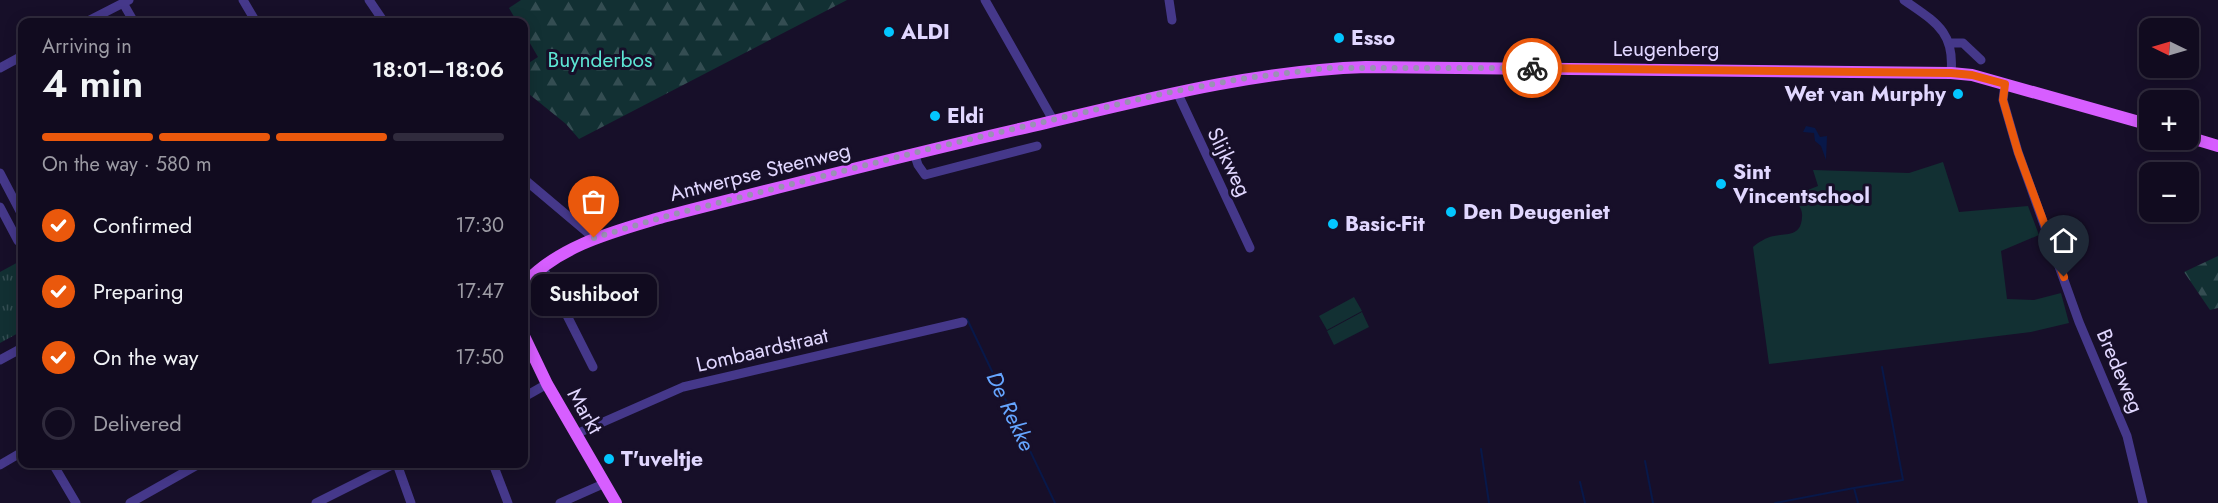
<!DOCTYPE html>
<html lang="en">
<head>
<meta charset="utf-8">
<style>
	:root { --surface:#110b1f; --page:#1e192c; --text:#f1f3f6; --muted:#9c9ba4; --line:#302b3d; --accent:#ea580c }
	body { margin:0; font-family:Jost,sans-serif; background:var(--page); color:var(--text); height:100vh; display:flex; flex-direction:column; font-size:22px; white-space:nowrap }
	* { box-sizing:border-box; margin:0 }
	p { font-size:20px; color:var(--muted) }
	.icon { flex:none; width:33px; height:33px; fill:none; stroke:currentColor; stroke-width:2; stroke-linecap:round; stroke-linejoin:round }
	.map { position:relative; flex:1; overflow:hidden }
	.sheet { position:absolute; left:18px; top:18px; width:510px; height:450px; display:flex; flex-direction:column; background:var(--surface); border-radius:12px; box-shadow:0 3px 15px #0003,0 0 0 2px var(--line) }
	.sheet>* { flex:none }
	.needle { width:39px; rotate:275deg }
	.fabs { position:absolute; left:2139px; top:18px; display:grid; gap:12px }
	.fabs a { display:grid; place-items:center; width:60px; height:60px; border-radius:12px; background:var(--surface); box-shadow:0 3px 15px #0003,0 0 0 2px var(--line); font-size:30px }
	.pin { position:absolute; display:grid; place-items:center; width:51px; height:51px; color:#fff; margin:-62px -26px; border-radius:50% 50% 50% 0; rotate:-45deg; box-shadow:0 0 6px #0007 }
	.pin .icon { rotate:45deg }
	.courier { position:absolute; display:grid; place-items:center; width:60px; height:60px; margin:-30px; border:4px solid #ea580c; border-radius:50%; background:#fff; color:#222; box-shadow:0 2px 8px #0007 }
	.bubble { position:absolute; height:42px; border-radius:12px; background:var(--surface); box-shadow:0 3px 15px #0003,0 0 0 2px var(--line); font-size:20px; font-weight:600; line-height:42px; text-align:center }
	.headline em { font-style:normal; font-weight:600 }
	.headline div { display:flex; flex-direction:column-reverse }
	.headline { display:flex; align-items:center; justify-content:space-between; height:102px; padding:0 24px }
	h1 { font-size:39px; font-weight:600; line-height:45px }
	.bar { display:grid; grid-template-columns:repeat(4,1fr); gap:9px 6px; align-content:center; height:72px; padding:0 24px }
	.bar i { height:8px; border-radius:4px; background:var(--line) }
	.bar .on { background:var(--accent) }
	.bar p { grid-column:span 4 }
	ol { padding:0 24px; list-style:none }
	li { display:flex; align-items:center; gap:18px; height:66px }
	li p { margin-inline-start:auto }
	li .icon { padding:6px; border-radius:50%; background:var(--accent); color:#fff; stroke-width:4 }
	li:last-child { color:var(--muted) }
	li i { width:33px; height:33px; border:3px solid var(--line); border-radius:50% }
	.map>svg:first-child { display:block }
	.grass { fill:#123033 }
	.forest { fill:url(#forest-firs) }
	.park { fill:url(#park-tufts) }
	.water { fill:#081849 }
	.lines { fill:none; stroke-linecap:round; stroke-linejoin:round }
	.stream { stroke:#081849; stroke-width:2 }
	.minor { stroke:#45388a; stroke-width:9 }
	.major { stroke:#d75eff; stroke-width:12 }
	.done { stroke:#9a91b4; stroke-width:6; stroke-dasharray:0 10.8 }
	.route { stroke:#ea580c; stroke-width:8 }
	.poi-dot { fill:#03c6ff; stroke:#170f29; stroke-width:2 }
	.labels { text-anchor:middle; stroke-width:6; stroke-linejoin:round; paint-order:stroke }
	.poi-label { font-size:21px; font-weight:bold; fill:#e1d7ff; stroke:#170f29; text-anchor:start }
	.street-label { font-size:21px; fill:#e1d7ff; stroke:#170f29 }
	.park-label { font-size:21px; fill:#5de5d4; stroke:#170f29 }
	.water-label { font-size:22px; font-style:italic; fill:#65a5ff; stroke:#170f29 }
</style>
</head>
<body>
<div class="map">
<svg width="2218" height="503" viewBox="0 0 2218 503">
	<defs>
		<pattern id="forest-firs" width="22" height="20" patternUnits="userSpaceOnUse" patternTransform="scale(1.5)"><rect width="22" height="20" fill="#123033"/><path d="M5 1l3.5 6h-7zM16 11l3.5 6h-7z" fill="#344d52"/></pattern>
		<pattern id="park-tufts" width="24" height="20" patternUnits="userSpaceOnUse" patternTransform="scale(1.5)"><rect width="24" height="20" fill="#123033"/><path d="M3 7l-1-3M5 7V3M7 7l1-3M15 17l-1-3M17 17v-4M19 17l1-3" fill="none" stroke="#344d52"/></pattern>
	</defs>
	<rect width="100%" height="100%" fill="#170f29"/>
	<path class="grass" d="M1943,162L1959,212L2028,206L2039,235L2001,251L2007,299L2034,300L2061,293L2069,323L2031,332L1769,364L1753,247C1757,243 1767,237 1774,236C1787,233 1801,237 1802,217C1803,208 1797,202 1790,197L1818,186L1813,170L1909,173Z
		M1354,297L1362,311L1327,330L1319,316Z
		M1362,312L1369,327L1334,345L1327,331Z"/>
	<path class="forest" d="M521,0H847L579,139L566,124L524,90V66L538,57L524,33V22H517L509,8Z
		M2218,256V308L2210,310L2184,272Z"/>
	<path class="park" d="M22,260V331L0,343V272Z"/>
	<path class="water" d="M1806,126L1815,128L1820,137L1827,136L1826,160L1821,146L1815,141L1814,133L1803,132Z"/>
	<g class="lines">
		<path class="stream" d="M967,319L1055,503
			M1481,449L1489,503
			M1645,461L1653,503
			M1580,482L1585,503
			M1775,503L1854,488
			M1858,503L1854,488L1903,480L1882,367"/>
		<path class="minor" d="M243,0L256,22
			M369,0L384,22
			M985,0L1053,120
			M1169,0L1172,20
			M1904,0C1935,22 1955,31 1951,73
			M123,3L134,22
			M86,22L129,0
			M1950,43H1963L1981,60
			M0,68L22,56
			M2005,84L2003,100L2018,152L2079,322L2127,436L2143,503
			M1177,92L1250,248
			M914,153L918,165L925,175L1037,146
			M0,173L22,215
			M524,179L594,238
			M0,207L18,241L22,242
			M542,266L593,367
			M0,360L22,348
			M524,397L547,384
			M576,434L683,387L963,322
			M53,464L76,503
			M397,464L411,503
			M493,464L508,503
			M0,465L22,452
			M130,503L199,464
			M316,503L394,464
			M560,503L603,484"/>
		<path class="major" d="M2188,137L2218,146
			M524,284C560,245 613,232 663,217C780,187 897,157 1015,130C1132,103 1246,71 1366,67L1951,73L1972,75L2150,125
			M524,336L547,384L616,503"/>
	</g>
	<g class="lines">
		<path class="done" d="M594,238L663,217L933,148L1166,93L1240,79L1326,68H1532"/>
		<path class="route" d="M1532,68L1951,73L1972,75L2005,84L2003,100L2018,152L2064,277"/>
	</g>
	<g class="poi-dot">
		<circle cx="889" cy="32" r="6"/>
		<circle cx="1339" cy="38" r="6"/>
		<circle cx="1958" cy="94" r="6"/>
		<circle cx="935" cy="116" r="6"/>
		<circle cx="1721" cy="184" r="6"/>
		<circle cx="1451" cy="212" r="6"/>
		<circle cx="1333" cy="224" r="6"/>
		<circle cx="609" cy="459" r="6"/>
	</g>
	<g class="labels">
		<g class="poi-label">
			<text x="901" y="39">ALDI</text>
			<text x="1351" y="45">Esso</text>
			<text x="1946" y="101" text-anchor="end">Wet van Murphy</text>
			<text x="947" y="123">Eldi</text>
			<text x="1733" y="179">Sint<tspan x="1733" dy="24">Vincentschool</tspan></text>
			<text x="1463" y="219">Den Deugeniet</text>
			<text x="1345" y="231">Basic-Fit</text>
			<text x="621" y="466">T'uveltje</text>
		</g>
		<g class="street-label">
			<text x="1666" y="56">Leugenberg</text>
			<text transform="translate(1229 162) rotate(64)" y="7">Slijkweg</text>
			<text transform="translate(760 172) rotate(-14)" y="7">Antwerpse Steenweg</text>
			<text transform="translate(762 350) rotate(-13)" y="7">Lombaardstraat</text>
			<text transform="translate(2120 371) rotate(67)" y="7">Bredeweg</text>
			<text transform="translate(585 411) rotate(60)" y="7">Markt</text>
		</g>
		<g class="park-label">
			<text x="600" y="67">Buynderbos</text>
		</g>
		<g class="water-label">
			<text transform="translate(1011 411) rotate(65)" y="8">De Rekke</text>
		</g>
	</g>
</svg>
<div class="fabs">
<a><svg class="needle" viewBox="-14 -14 28 28"><path d="M0-13l5 13h-10z" fill="#e53935"/><path d="M0 13l5-13h-10z" fill="#9c9ba4"/></svg></a>
<a>+</a>
<a>−</a>
</div>
<div class="pin" style="left:594px;top:238px;background:#ea580c"><svg class="icon" aria-label="bag" viewBox="0 0 24 24"><path d="M5 8h14l-1 12H6zM9 8a3 3 0 0 1 6 0"/></svg></div>
<div class="pin" style="left:2064px;top:277px;background:#1f2937"><svg class="icon" aria-label="home" viewBox="0 0 24 24"><path d="M3 11l9-7 9 7M6 9v11h12V9"/></svg></div>
<div class="courier" style="left:1532px;top:68px"><svg class="icon" aria-label="bike" viewBox="0 0 24 24"><circle cx="6" cy="16" r="4"/><circle cx="18" cy="16" r="4"/><path d="M6 16l4-8h5l3 8M10 8l3 8H6M13 5h3"/></svg></div>
<div class="bubble" style="left:531px;top:274px;width:126px">Sushiboot</div>
<section class="sheet">
<div class="headline"><div><h1>4 min</h1><p>Arriving in</p></div><em>18:01–18:06</em></div>
<div class="bar"><i class="on"></i><i class="on"></i><i class="on"></i><i></i><p>On the way · 580 m</p></div>
<ol>
<li><svg class="icon" aria-label="check" viewBox="0 0 24 24"><path d="M5 12l5 5 9-10"/></svg>Confirmed<p>17:30</p></li>
<li><svg class="icon" aria-label="check" viewBox="0 0 24 24"><path d="M5 12l5 5 9-10"/></svg>Preparing<p>17:47</p></li>
<li><svg class="icon" aria-label="check" viewBox="0 0 24 24"><path d="M5 12l5 5 9-10"/></svg>On the way<p>17:50</p></li>
<li><i></i>Delivered</li>
</ol>
</section>
</div>
</body>
</html>
